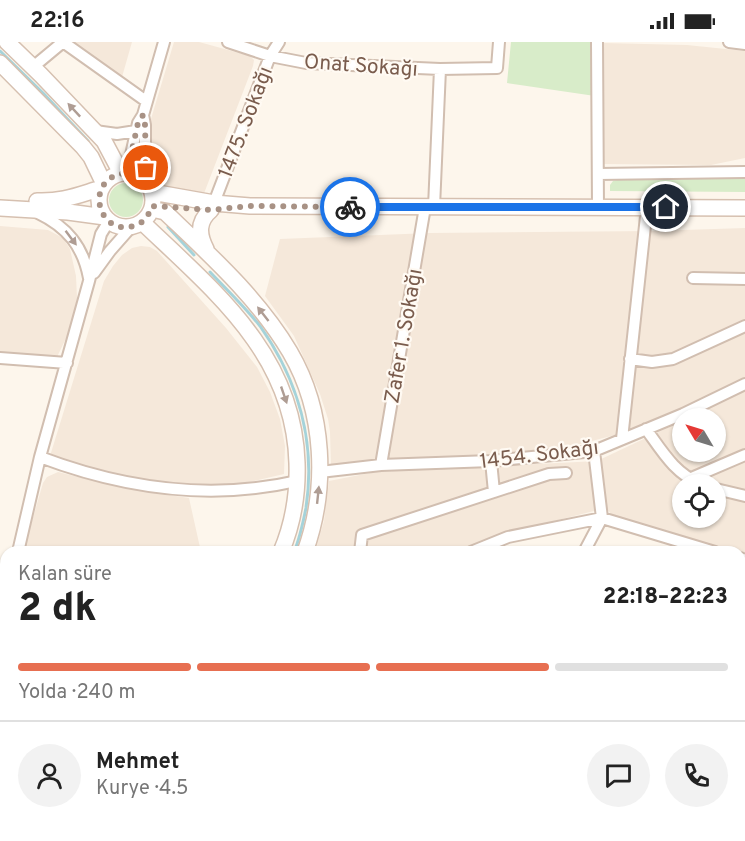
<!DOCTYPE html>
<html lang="tr">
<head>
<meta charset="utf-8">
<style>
	:root { --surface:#fff; --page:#f2f2f2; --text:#222; --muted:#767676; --line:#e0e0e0; --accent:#e76f51 }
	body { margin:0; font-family:Overpass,sans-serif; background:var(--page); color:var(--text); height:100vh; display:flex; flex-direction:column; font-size:22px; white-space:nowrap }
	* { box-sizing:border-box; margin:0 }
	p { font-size:20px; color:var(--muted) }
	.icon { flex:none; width:33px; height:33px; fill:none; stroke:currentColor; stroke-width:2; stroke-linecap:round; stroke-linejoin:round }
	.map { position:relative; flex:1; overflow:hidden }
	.drawer { position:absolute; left:0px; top:504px; width:746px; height:296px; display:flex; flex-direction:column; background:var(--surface); border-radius:18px 18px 0 0; box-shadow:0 2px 4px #0004 }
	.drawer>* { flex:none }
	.needle { width:39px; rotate:308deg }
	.buttons { position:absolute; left:672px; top:366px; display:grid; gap:12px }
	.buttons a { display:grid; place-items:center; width:54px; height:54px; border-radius:50%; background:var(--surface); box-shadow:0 2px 4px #0004; font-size:30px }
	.pin { position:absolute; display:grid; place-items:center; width:51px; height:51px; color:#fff; margin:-26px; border:3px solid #fff; border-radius:50%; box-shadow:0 2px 6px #0007 }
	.courier { position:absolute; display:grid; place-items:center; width:60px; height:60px; margin:-30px; border:4px solid #1a73e8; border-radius:50%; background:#fff; color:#222; box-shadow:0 2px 8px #0007 }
	.headline em { font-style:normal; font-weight:800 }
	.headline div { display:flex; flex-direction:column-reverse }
	.headline { display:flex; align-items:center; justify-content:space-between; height:102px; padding:0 18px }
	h1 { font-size:39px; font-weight:800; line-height:45px }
	.bar { display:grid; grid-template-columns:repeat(4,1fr); gap:9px 6px; align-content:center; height:72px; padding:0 18px }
	.bar i { height:8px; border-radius:4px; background:var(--line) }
	.bar .current { background:var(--accent) }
	.bar p { grid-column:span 4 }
	.line { display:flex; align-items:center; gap:15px; padding:0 18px; border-top:2px solid var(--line) }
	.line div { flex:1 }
	.round { display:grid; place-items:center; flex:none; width:63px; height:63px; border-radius:32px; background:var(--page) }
	.status { display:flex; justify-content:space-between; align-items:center; height:42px; padding:0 30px; background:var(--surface); direction:ltr }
	.status svg { height:16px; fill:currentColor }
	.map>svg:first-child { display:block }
	.residential { fill:#f5e8da; fill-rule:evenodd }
	.green { fill:#d8ecc9 }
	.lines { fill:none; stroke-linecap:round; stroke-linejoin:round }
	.stream { stroke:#a5d3da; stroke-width:3 }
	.street-casing { stroke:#d1beb0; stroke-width:14 }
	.secondary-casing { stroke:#d6c0b0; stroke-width:18 }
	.street { stroke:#fff; stroke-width:10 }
	.secondary { stroke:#fff; stroke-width:15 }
	.oneway { fill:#af9d94 }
	.done { stroke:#a89285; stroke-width:6; stroke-dasharray:0 10.8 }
	.route { stroke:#1a73e8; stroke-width:8 }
	.labels { text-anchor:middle; stroke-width:4.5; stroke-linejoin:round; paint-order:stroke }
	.street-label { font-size:21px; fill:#7a5c4d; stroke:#fffaf3 }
</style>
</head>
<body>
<div class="status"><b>22:16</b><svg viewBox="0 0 49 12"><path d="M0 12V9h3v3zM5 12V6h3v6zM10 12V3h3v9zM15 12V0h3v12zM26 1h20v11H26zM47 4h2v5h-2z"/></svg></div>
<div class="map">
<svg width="745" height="799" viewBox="0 0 745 799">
	<rect width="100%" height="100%" fill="#fdf6ec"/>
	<path class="residential" d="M75,0H132L122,35L74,0Z
		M174,0H199L250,14L254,18L253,24L203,154L163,146L142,124V107Z
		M603,1L687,3L745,9V116L711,123L602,122Z
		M0,184L48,188L63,196L70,207L76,234L77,256L75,268L68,292L57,315L0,313Z
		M745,186V337L631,389L580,402L527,411L471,416L382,417L331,425L330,390L328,377L320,352L294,294L265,254L280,197L430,191L653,189Z
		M141,204L150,205L157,209L226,286L257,325L270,350L280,377L285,404L284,432L250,440L233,442L186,444L125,435L50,414L104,239L113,224L122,213L132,206Z
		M745,349V514L740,513V510H730L621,479L612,473L606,466L538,483L465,510H315L324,479L329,439L375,430L597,419L682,379V410H716V376H687ZM682,442H716V476H682Z
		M58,430L123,446L189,456L201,510H23L43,441L47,435Z
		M6,662V773L0,768V667Z"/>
	<path class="green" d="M511,0H595V54L507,41Z
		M621,137H745V150L610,149V143L613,139Z
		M109 158a17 17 0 1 1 34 0a17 17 0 1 1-34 0Z"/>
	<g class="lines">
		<path class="stream" d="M0,9L44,52L88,99
			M168,185L194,213
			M210,230C227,248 245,265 260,284C298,338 316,400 306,466C303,481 300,496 294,510
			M49,799L55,794"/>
		<defs>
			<path id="street" d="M228,0L270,14L306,21L440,27L497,26L499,0
				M597,0L598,165
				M729,0L745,2
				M33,25L63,0L146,59
				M143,73L145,83V113L147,140
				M95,89L117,92L136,89
				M127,131L138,81L143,73L164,0
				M598,132L745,130
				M214,161L270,14L279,0
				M434,165L440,27
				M38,171C67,185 83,204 89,236
				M94,231L110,209L132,184
				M693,236L745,237
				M0,316L67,321
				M630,317L652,320L673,317L745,284
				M646,387C662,409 675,432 701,442
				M622,397L647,165
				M40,415C122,446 210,459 297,439
				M491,419L494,450
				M381,423L425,165
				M320,430L381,423L491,419L594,409L683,372L745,342
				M689,437L745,413
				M716,447L745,454
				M18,510L40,415L89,239L101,192L109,179
				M360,510L362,493L549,432L566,431
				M471,510L508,495L602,476L715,510
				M584,510L602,476L594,409
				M740,516L745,518
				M740,640L745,642
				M740,690L745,684
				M0,773L6,776
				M242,799L246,794"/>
			<path id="secondary" d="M7,0L41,33L104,99L121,131
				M0,21L83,105L91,115L104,142
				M99 158a27 27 0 1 1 54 0a27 27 0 1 1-54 0Z
				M152,150L214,161L250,164L745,166
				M37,159C63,160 78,153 102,146
				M0,166L68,170L105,175
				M152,167L165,170C210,213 258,256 290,310C325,370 328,446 305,510
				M142,180C214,249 294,312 297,421C298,452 293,482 281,510
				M206,207C198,192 198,179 211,168
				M34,799L39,794
				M65,799L71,794"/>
		</defs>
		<use href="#street" class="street-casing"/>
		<use href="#secondary" class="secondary-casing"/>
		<use href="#street" class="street"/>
		<use href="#secondary" class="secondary"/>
	</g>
	<defs><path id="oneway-solid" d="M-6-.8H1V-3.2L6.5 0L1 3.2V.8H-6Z" transform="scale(1.5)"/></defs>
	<g class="oneway">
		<use href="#oneway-solid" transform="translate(74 68) rotate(-133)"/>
		<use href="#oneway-solid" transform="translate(71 196) rotate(53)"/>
		<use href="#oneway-solid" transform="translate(263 272) rotate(-128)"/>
		<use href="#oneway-solid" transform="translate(284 353) rotate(71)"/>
		<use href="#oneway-solid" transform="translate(318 453) rotate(-84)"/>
	</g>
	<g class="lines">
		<path class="done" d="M146,126L145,83L143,73L138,81L127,131C83,134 96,195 134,184C144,181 149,173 152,164L211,168L250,164L350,165"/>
		<path class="route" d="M350,165H666"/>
	</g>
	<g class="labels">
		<g class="street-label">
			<text transform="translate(361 23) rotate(4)" y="7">Onat Sokağı</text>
			<text transform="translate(245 80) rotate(-69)" y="7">1475. Sokağı</text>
			<text transform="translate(403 294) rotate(-80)" y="7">Zafer 1. Sokağı</text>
			<text transform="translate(539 412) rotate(-7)" y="7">1454. Sokağı</text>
		</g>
	</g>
</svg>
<div class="buttons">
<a><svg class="needle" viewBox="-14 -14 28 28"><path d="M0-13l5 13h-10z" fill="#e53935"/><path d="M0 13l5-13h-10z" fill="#767676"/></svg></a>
<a><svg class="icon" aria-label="locate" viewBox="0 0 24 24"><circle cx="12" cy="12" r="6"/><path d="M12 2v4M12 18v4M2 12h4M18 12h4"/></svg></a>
</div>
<div class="pin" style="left:146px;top:126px;background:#ea580c"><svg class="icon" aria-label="bag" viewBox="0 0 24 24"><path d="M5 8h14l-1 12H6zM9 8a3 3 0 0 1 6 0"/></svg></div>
<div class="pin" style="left:666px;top:165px;background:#1f2937"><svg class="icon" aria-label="home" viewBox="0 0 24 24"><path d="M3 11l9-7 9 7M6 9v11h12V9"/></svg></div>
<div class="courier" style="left:350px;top:165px"><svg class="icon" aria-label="bike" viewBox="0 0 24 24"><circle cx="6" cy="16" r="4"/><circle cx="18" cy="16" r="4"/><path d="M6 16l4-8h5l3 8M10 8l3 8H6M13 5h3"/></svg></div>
<section class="drawer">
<div class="headline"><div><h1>2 dk</h1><p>Kalan süre</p></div><em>22:18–22:23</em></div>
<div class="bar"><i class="current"></i><i class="current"></i><i class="current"></i><i></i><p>Yolda · 240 m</p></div>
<div class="line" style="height:108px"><a class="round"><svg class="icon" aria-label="person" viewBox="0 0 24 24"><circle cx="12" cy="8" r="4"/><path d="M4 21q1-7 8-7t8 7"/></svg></a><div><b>Mehmet</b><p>Kurye · 4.5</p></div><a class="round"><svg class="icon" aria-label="chat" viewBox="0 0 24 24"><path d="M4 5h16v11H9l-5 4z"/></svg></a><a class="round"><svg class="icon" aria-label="phone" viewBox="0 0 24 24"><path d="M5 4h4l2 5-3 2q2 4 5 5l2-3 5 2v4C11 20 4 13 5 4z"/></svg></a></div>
</section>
</div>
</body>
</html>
